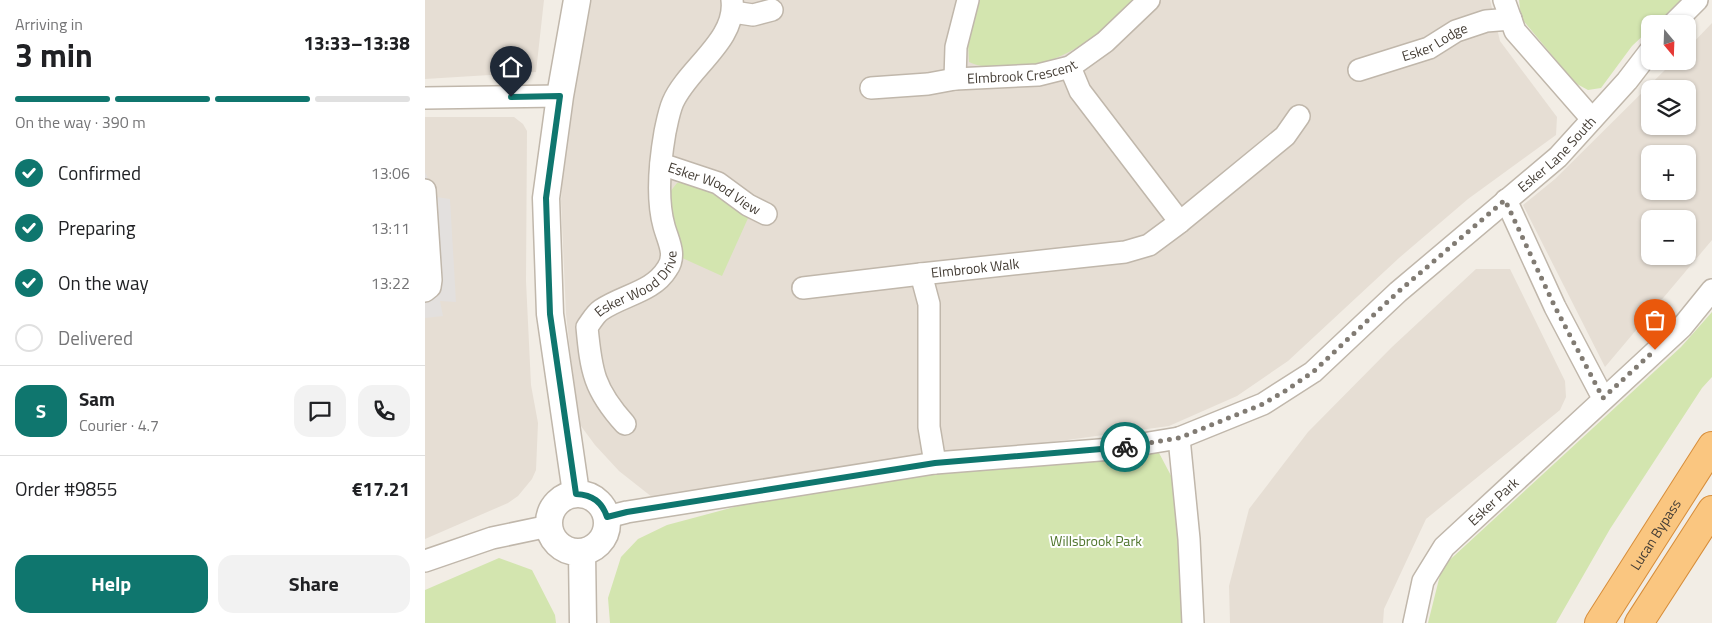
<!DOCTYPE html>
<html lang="en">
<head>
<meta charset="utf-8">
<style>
	:root { --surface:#fff; --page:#f2f2f2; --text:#202124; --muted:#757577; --line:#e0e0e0; --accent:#0f766e }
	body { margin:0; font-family:"Titillium Web",sans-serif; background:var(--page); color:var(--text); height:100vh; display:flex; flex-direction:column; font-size:19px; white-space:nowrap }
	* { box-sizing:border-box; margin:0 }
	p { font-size:16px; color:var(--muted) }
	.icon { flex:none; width:28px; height:28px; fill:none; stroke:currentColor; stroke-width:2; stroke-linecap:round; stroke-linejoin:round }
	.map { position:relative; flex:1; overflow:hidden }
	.details { display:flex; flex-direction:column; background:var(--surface); width:425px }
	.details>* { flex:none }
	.needle { width:32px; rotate:161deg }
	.controls { position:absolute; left:1216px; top:15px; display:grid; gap:10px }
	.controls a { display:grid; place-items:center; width:55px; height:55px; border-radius:10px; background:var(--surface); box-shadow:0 1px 4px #0004; font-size:25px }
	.pin { position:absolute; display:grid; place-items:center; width:42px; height:42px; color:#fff; margin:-51px -21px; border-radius:50% 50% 50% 0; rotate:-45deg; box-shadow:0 0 5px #0007 }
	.pin .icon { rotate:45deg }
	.courier { position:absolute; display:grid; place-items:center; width:50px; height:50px; margin:-25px; border:4px solid #0f766e; border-radius:50%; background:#fff; color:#222; box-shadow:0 1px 6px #0007 }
	.head em { font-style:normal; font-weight:700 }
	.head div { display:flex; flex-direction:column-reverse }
	.head { display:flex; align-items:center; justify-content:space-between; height:85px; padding:0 15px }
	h1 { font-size:32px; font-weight:700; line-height:38px }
	.bar { display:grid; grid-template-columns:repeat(4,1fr); gap:8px 5px; align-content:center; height:60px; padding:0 15px }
	.bar i { height:6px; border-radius:4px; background:var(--line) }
	.bar .on { background:var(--accent) }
	.bar p { grid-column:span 4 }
	.line { display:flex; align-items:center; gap:12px; padding:0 15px; border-top:1px solid var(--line) }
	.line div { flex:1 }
	.round { display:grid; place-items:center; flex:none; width:52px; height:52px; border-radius:15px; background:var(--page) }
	ol { padding:0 15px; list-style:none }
	li { display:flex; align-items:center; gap:15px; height:55px }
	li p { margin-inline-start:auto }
	li .icon { padding:5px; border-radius:50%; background:var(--accent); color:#fff; stroke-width:4 }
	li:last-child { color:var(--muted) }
	li i { width:28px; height:28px; border:2px solid var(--line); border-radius:50% }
	.button { display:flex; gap:10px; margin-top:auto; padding:10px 15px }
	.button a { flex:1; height:58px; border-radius:15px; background:var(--accent); color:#fff; font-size:20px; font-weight:700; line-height:58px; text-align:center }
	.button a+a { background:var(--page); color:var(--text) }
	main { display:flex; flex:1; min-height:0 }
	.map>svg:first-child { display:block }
	.residential { fill:#e6ded4; fill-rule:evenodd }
	.green { fill:#d3e5af }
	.parking { fill:#e3e0de }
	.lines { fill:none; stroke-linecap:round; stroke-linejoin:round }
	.minor-casing { stroke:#c0b7ab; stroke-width:24 }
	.tertiary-casing { stroke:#c0b7ab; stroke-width:29 }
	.trunk-casing { stroke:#d78d3a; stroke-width:30 }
	.minor { stroke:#fff; stroke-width:21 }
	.tertiary { stroke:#fff; stroke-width:26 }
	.trunk { stroke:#fac680; stroke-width:28 }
	.done { stroke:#817b73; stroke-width:5; stroke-dasharray:0 9 }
	.route { stroke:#0f766e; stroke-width:6 }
	.labels { text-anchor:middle; stroke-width:4; stroke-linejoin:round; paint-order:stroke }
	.street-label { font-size:14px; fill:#443d35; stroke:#fff }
	.park-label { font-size:14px; fill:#4e742b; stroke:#fff }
</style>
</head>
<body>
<main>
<section class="details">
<div class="head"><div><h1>3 min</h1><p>Arriving in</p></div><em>13:33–13:38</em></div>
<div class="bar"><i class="on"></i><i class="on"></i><i class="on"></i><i></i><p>On the way · 390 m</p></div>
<ol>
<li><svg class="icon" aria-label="check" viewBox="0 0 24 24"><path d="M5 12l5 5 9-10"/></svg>Confirmed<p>13:06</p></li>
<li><svg class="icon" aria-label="check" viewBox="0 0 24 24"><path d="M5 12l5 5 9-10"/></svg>Preparing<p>13:11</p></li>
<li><svg class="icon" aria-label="check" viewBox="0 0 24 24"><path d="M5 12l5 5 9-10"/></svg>On the way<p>13:22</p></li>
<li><i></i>Delivered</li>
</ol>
<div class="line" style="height:90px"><b class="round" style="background:var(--accent);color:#fff">S</b><div><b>Sam</b><p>Courier · 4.7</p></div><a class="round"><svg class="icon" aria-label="chat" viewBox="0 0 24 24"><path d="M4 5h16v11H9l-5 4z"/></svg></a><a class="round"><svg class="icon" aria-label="phone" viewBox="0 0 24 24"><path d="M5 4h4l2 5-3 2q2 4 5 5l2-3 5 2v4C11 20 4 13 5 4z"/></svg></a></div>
<div class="line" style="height:65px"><div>Order #9855</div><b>€17.21</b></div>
<div class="button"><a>Help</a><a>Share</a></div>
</section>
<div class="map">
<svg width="1287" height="623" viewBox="0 0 1287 623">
	<rect width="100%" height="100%" fill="#f2ede5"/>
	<path class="residential" d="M0,0H119L111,72L0,79Z
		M155,0H1065L1075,41L1132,117L1131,135L1043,199L974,258L863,361L812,396L744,426L227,497L194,471L170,445L153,422L141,314L136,201L142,92Z
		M1287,23V240L1180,367L1098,205L1130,179L1249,61H1262L1263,48ZM1225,89H1262V126H1225ZM1225,154H1262V191H1225ZM1225,219H1262V256H1225Z
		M0,117H89L98,124L102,131L101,281L106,385L113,423L111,470L107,479L93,496L83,503L0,539Z
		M1051,269H1085L1140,381L1141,397L1135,410L1001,519L959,609L958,623H805L804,586L824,509L883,432L967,347Z"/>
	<path class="green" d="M555,0H711C671,36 639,67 582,67C568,67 557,68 544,62L543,43Z
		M1094,0H1256L1231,24H1225V29L1207,46L1176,88L1163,90L1150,83L1096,18Z
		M262,181L273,185L324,216L297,276L255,257L246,218L245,192L252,183Z
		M1287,312V377L1277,388L1185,529L1131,623H1003L1017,567L1256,347Z
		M733,451L752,487L760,623H185L183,598L196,557L213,539L242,525L358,494L494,474Z
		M74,558L107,570L130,615L131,623H0V590Z"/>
	<path class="parking" d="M0,172L11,197L25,199L31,302L15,301L18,316L0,318Z"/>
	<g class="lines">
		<defs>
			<g id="minor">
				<path d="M1079,0L1090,31L1167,119"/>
				<path d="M308,12L328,15L347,10"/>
				<path d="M1248,24L1272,0"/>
				<path d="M645,67L655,91L755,222"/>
				<path id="s1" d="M934,70L1004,48L1031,31L1061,21L1086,19"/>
				<path d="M530,79L531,47L543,0"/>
				<path id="s2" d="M446,88L503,84L530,79L613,75L645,67L680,42L724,0"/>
				<path d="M0,98L135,96"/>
				<path id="s3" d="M236,164L293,183L323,205L341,214"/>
				<path d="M0,190L6,280L5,287L0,291"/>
				<path d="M1081,200L1130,307L1178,398"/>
				<path d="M378,288L496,274"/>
				<path id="s4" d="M200,424C169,390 166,371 162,327C166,322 170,314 176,310C198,295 228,292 242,269C252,255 243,241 239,226C231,197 235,161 240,132C242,123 244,111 248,102C263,68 312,40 307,0"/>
				<path d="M754,438L764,539L768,623"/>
				<path id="s5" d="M510,463L504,427V304L496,274L700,252L724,245L755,222L860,136L874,116"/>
				<path id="s6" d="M182,517L202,512L510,463L687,449L754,438L838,404L888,372L973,292L1133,157L1202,81L1225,51"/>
				<path d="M0,561L67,538L124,526"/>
				<path id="s7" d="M989,623L998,581L1019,547L1257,327L1287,290"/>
			</g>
			<path id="tertiary" d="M151,493L125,314L121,198L135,96L152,0
				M124 523a29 29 0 1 1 58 0a29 29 0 1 1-58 0Z
				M157,552L158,623"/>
			<g id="trunk">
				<path id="s8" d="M1174,623L1287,446"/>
				<path d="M1214,623L1287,510"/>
			</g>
		</defs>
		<use href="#minor" class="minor-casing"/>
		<use href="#tertiary" class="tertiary-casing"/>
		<use href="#trunk" class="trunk-casing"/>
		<use href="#minor" class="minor"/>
		<use href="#tertiary" class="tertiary"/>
		<use href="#trunk" class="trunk"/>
	</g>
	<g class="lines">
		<path class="done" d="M700,447L754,438L838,404L860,391L888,372L973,292L1080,200L1130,307L1178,398L1230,350"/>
		<path class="route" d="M86,97L135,96L121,198L125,314L151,494C168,495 177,502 182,517L202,512L510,463L700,447"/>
	</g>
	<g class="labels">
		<g class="street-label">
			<text dy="5" stroke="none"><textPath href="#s1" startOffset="81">Esker Lodge</textPath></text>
			<text dy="5" stroke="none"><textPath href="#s2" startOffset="152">Elmbrook Crescent</textPath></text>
			<text dy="5" stroke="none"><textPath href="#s6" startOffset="1055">Esker Lane South</textPath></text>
			<text dy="5" stroke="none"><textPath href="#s3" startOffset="59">Esker Wood View</textPath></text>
			<text dy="5" stroke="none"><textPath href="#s5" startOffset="245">Elmbrook Walk</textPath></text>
			<text dy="5" stroke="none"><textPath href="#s4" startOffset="175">Esker Wood Drive</textPath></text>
			<text dy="5" stroke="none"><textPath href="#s7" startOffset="150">Esker Park</textPath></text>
			<text dy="5" stroke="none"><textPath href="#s8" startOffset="105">Lucan Bypass</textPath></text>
		</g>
		<g class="park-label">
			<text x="671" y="546">Willsbrook Park</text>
		</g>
	</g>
</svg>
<div class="controls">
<a><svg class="needle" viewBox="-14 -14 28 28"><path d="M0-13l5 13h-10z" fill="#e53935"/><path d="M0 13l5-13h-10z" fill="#757577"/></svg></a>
<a><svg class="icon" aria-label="layers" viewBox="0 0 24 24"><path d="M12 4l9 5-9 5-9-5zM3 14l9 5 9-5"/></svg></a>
<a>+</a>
<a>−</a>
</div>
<div class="pin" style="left:1230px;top:350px;background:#ea580c"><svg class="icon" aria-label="bag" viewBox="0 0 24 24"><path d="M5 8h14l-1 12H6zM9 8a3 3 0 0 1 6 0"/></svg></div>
<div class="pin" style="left:86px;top:97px;background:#1f2937"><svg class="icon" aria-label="home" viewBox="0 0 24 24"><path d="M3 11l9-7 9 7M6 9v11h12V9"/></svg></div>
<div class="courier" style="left:700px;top:447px"><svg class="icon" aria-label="bike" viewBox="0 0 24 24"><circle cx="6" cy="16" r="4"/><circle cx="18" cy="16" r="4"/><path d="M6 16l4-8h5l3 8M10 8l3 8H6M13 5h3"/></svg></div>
</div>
</main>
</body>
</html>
